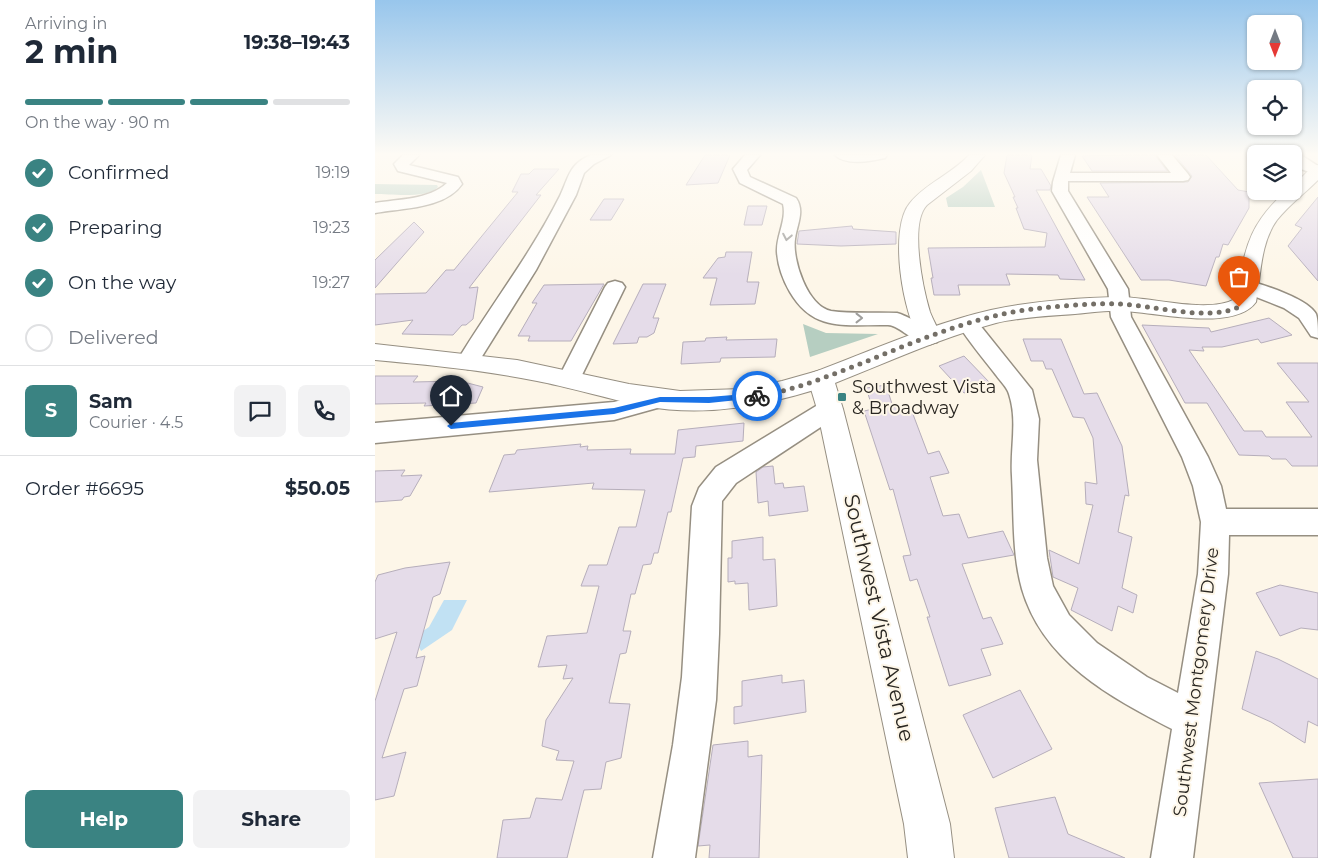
<!DOCTYPE html>
<html lang="en">
<head>
<meta charset="utf-8">
<style>
	:root { --surface:#fff; --page:#f2f2f3; --text:#1f2937; --muted:#747a83; --line:#e0e1e3; --accent:#3a8382 }
	body { margin:0; font-family:Montserrat,sans-serif; background:var(--page); color:var(--text); height:100vh; display:flex; flex-direction:column; font-size:19px; white-space:nowrap }
	* { box-sizing:border-box; margin:0 }
	p { font-size:16px; color:var(--muted) }
	.icon { flex:none; width:28px; height:28px; fill:none; stroke:currentColor; stroke-width:2; stroke-linecap:round; stroke-linejoin:round }
	.map { position:relative; flex:1; overflow:hidden }
	.drawer { display:flex; flex-direction:column; background:var(--surface); width:375px }
	.drawer>* { flex:none }
	.needle { width:32px; rotate:180deg }
	.fabs { position:absolute; left:872px; top:15px; display:grid; gap:10px }
	.fabs a { display:grid; place-items:center; width:55px; height:55px; border-radius:8px; background:var(--surface); box-shadow:0 1px 4px #0004; font-size:25px }
	.pin { position:absolute; display:grid; place-items:center; width:42px; height:42px; color:#fff; margin:-51px -21px; border-radius:50% 50% 50% 0; rotate:-45deg; box-shadow:0 0 5px #0007 }
	.pin .icon { rotate:45deg }
	.courier { position:absolute; display:grid; place-items:center; width:50px; height:50px; margin:-25px; border:4px solid #1a73e8; border-radius:50%; background:#fff; color:#222; box-shadow:0 1px 6px #0007 }
	.summary em { font-style:normal; font-weight:700 }
	.summary div { display:flex; flex-direction:column-reverse }
	.summary { display:flex; align-items:center; justify-content:space-between; height:85px; padding:0 25px }
	h1 { font-size:32px; font-weight:700; line-height:38px }
	.bar { display:grid; grid-template-columns:repeat(4,1fr); gap:8px 5px; align-content:center; height:60px; padding:0 25px }
	.bar i { height:6px; border-radius:4px; background:var(--line) }
	.bar .active { background:var(--accent) }
	.bar p { grid-column:span 4 }
	.line { display:flex; align-items:center; gap:12px; padding:0 25px; border-top:1px solid var(--line) }
	.line div { flex:1 }
	.round { display:grid; place-items:center; flex:none; width:52px; height:52px; border-radius:8px; background:var(--page) }
	ol { padding:0 25px; list-style:none }
	li { display:flex; align-items:center; gap:15px; height:55px }
	li p { margin-inline-start:auto }
	li .icon { padding:5px; border-radius:50%; background:var(--accent); color:#fff; stroke-width:4 }
	li:last-child { color:var(--muted) }
	li i { width:28px; height:28px; border:2px solid var(--line); border-radius:50% }
	.button { display:flex; gap:10px; margin-top:auto; padding:10px 25px }
	.button a { flex:1; height:58px; border-radius:8px; background:var(--accent); color:#fff; font-size:20px; font-weight:700; line-height:58px; text-align:center }
	.button a+a { background:var(--page); color:var(--text) }
	main { display:flex; flex:1; min-height:0 }
	.map>svg:first-child { display:block }
	.green { fill:#b6cec1 }
	.water { fill:#c1e1f3 }
	.building { fill:#e5dce9; stroke:#b6aebb }
	.lines { fill:none; stroke-linecap:round; stroke-linejoin:round }
	.minor-casing { stroke:#968f82; stroke-width:3 }
	.tertiary-casing { stroke:#968f82; stroke-width:2 }
	.secondary-casing { stroke:#968f82; stroke-width:2 }
	.minor { fill:#fff; fill-rule:evenodd }
	.tertiary { fill:#fff; fill-rule:evenodd }
	.secondary { fill:#fff; fill-rule:evenodd }
	.oneway { stroke:#9f9e9c }
	.route { fill:#1a73e8 }
	.done { stroke:#746f67; stroke-width:5; stroke-dasharray:0 9 }
	.poi-dot { fill:#3a8382; stroke:#fdf6e8; stroke-width:2 }
	.labels { text-anchor:middle; stroke-width:4; stroke-linejoin:round; paint-order:stroke }
	.poi-label { font-size:18px; fill:#2a2722; stroke:#fdf6e8; text-anchor:start }
	.street-label { font-size:18px; fill:#2a2722; stroke:#fdf6e8 }
	.near-street-label { font-size:21px; fill:#2a2722; stroke:#fdf6e8 }
</style>
</head>
<body>
<main>
<section class="drawer">
<div class="summary"><div><h1>2 min</h1><p>Arriving in</p></div><em>19:38–19:43</em></div>
<div class="bar"><i class="active"></i><i class="active"></i><i class="active"></i><i></i><p>On the way · 90 m</p></div>
<ol>
<li><svg class="icon" aria-label="check" viewBox="0 0 24 24"><path d="M5 12l5 5 9-10"/></svg>Confirmed<p>19:19</p></li>
<li><svg class="icon" aria-label="check" viewBox="0 0 24 24"><path d="M5 12l5 5 9-10"/></svg>Preparing<p>19:23</p></li>
<li><svg class="icon" aria-label="check" viewBox="0 0 24 24"><path d="M5 12l5 5 9-10"/></svg>On the way<p>19:27</p></li>
<li><i></i>Delivered</li>
</ol>
<div class="line" style="height:90px"><b class="round" style="background:var(--accent);color:#fff">S</b><div><b>Sam</b><p>Courier · 4.5</p></div><a class="round"><svg class="icon" aria-label="chat" viewBox="0 0 24 24"><path d="M4 5h16v11H9l-5 4z"/></svg></a><a class="round"><svg class="icon" aria-label="phone" viewBox="0 0 24 24"><path d="M5 4h4l2 5-3 2q2 4 5 5l2-3 5 2v4C11 20 4 13 5 4z"/></svg></a></div>
<div class="line" style="height:65px"><div>Order #6695</div><b>$50.05</b></div>
<div class="button"><a>Help</a><a>Share</a></div>
</section>
<div class="map">
<svg width="943" height="858" viewBox="0 0 943 858">
	<rect width="100%" height="100%" fill="#fdf6e8"/>
	<path class="green" d="M606,170L620,207H573L571,198L588,187Z
		M0,184L62,185L63,187C52,199 16,194 0,194Z
		M428,324L451,333L503,334L435,357Z"/>
	<path class="water" d="M69,600H92L77,630L46,651L39,637L54,627Z"/>
	<path class="building" d="M330,155H355L343,183L311,185Z
		M632,155H657L655,169H666L676,186L675,190H661L710,280L685,279L683,275L631,274L635,285H583L585,295H559L556,278H558L553,248L670,247L672,233L649,229L641,208H643L638,197H640L629,173Z
		M754,155H780L792,171H717L707,156Z
		M800,155H831L863,190L874,192V208L853,245L848,244L844,257H841L831,286L794,280H766L712,197H734L725,183L813,182L817,176Z
		M159,169H184L161,195H166L94,288L103,287L98,319L91,325H87L78,335L27,334L38,320L0,325V294L51,293L71,270H79L143,192H137L146,174H154Z
		M943,197V281L913,246L927,228L920,225Z
		M229,199H249L236,220H215Z
		M373,206H392L387,225H369Z
		M39,222L49,232L0,288V260Z
		M477,226L478,229L521,232V244L466,246L422,244L424,231Z
		M351,252H377L372,282H384L380,304L335,305L342,278H328L343,258L350,257Z
		M229,284L196,341H153L155,336H143L162,303H157L169,285Z
		M268,284H291L278,318H284L279,333L272,337H264L262,343L238,344Z
		M894,318L917,335L886,343L883,339L847,347H827L829,351L814,350L869,431H887L891,437H937L911,402H934L902,363H943V466H917L911,459H897L894,456L864,455L832,403H810L767,325L834,328L836,332Z
		M352,337L351,340L402,339L400,357L346,358L345,362L306,364L308,342L330,341L331,338Z
		M648,339H686L709,394L722,393L747,446L754,496L750,495L743,532L757,537L747,588L762,595L758,613L743,606L737,631L696,610L703,588L678,577L674,550L704,564L718,505L711,504L710,482L722,484L718,438L709,418L698,417L677,369H671L668,361H656Z
		M589,356L615,383L589,393L564,366Z
		M0,376H43L38,382L85,381L108,387L101,403L49,406L51,403L0,404Z
		M511,385L518,407L523,406L525,411L536,409L553,454L564,451L574,473L555,477L568,516L584,514L593,538L628,531L639,555L587,564L608,619L616,617L628,644L606,649L616,675L574,686L552,617H555L542,579L535,581L528,556L536,555L518,489L515,490L489,411L498,409L491,388Z
		M369,423L368,441L321,446L320,457L308,458L296,512H293L283,553H279L276,564L268,565L260,594H256L248,631H256L251,653L245,654L234,703L255,704L246,758L231,762L226,789L209,790L192,858H122L128,820L155,818L161,798L187,800L199,761L181,760L184,751L167,746L171,720L198,678L188,679L192,665L163,667L172,636L212,633L224,586H206L214,565H232L244,527H261L270,490L217,489L219,483L114,492L129,455L140,454L142,450L206,444L205,447L213,446L212,450L256,449L255,454H300L303,430Z
		M398,466L400,484L408,483L409,488L429,486L433,511L394,516L393,501L383,503L381,472L388,467Z
		M30,470L26,476L47,475L35,496L29,497L27,500L0,502V471Z
		M388,537V560L400,559L402,606L374,610L373,583L360,584V581L353,582V558H357V541Z
		M75,562L65,594L58,597L41,658L50,656L42,686L29,689L7,758L31,752L19,796L0,800V701L22,632L0,639V582L3,575L30,568Z
		M905,585L943,593V630L926,628L905,636L881,593Z
		M881,651L903,659L943,679V726L933,721L930,743L896,722L867,709Z
		M407,675V683L429,680L431,712L359,724V707L367,706V681Z
		M645,690L677,749L618,778L588,715Z
		M373,741V757L387,755L384,858H334L335,845L323,846L338,745Z
		M943,779V858H918L884,783Z
		M680,797L693,834L750,858H634L620,808Z"/>
	<g class="lines">
		<defs>
			<path id="minor" d="M28,155H44L34,165L83,177L87,184C70,209 27,208 0,213V203C23,199 54,200 72,183L23,171L19,164Z
				M216,155H236L219,164L209,173L201,195L161,270L101,366L93,369L85,366L82,361C116,305 156,254 185,196C194,177 194,164 216,155Z
				M370,155H385L372,170L375,177L421,198C430,211 422,224 420,239C417,259 432,306 456,311C477,314 501,312 522,313C530,315 561,331 565,337L562,342C539,348 528,326 513,325C471,324 439,333 415,292C408,280 403,266 402,252C401,236 412,220 408,204L365,183L358,169Z
				M460,155H512L510,158C496,161 471,166 460,155Z
				M686,155H700L695,173H796L782,155H797L813,174L815,177L813,180L808,181H693V191L753,289L756,317L833,457L846,486L851,509H943V535H854L853,574L818,858H776L797,729C735,697 668,661 647,589C637,554 639,513 637,476C635,448 643,421 634,394C632,387 625,381 621,375C608,358 594,342 583,324L586,319L593,317L600,319L657,390L664,419L662,460L672,558L678,586L694,615L722,643L772,677L803,693L823,574L826,522L818,486L807,457L736,317L733,289L677,191L678,182Z
				M919,155H926L943,166V175L926,169L919,163Z
				M240,281L247,283L250,287L205,379L202,385L194,387L186,385L183,379L230,287L233,283Z
				M873,281C890,285 933,299 941,314C943,320 943,331 943,338L936,336L924,318L909,308L866,291L863,287L866,283Z
				M285,390L293,393L297,399L293,405L239,420L0,443V423L239,402Z
				M455,400L464,403L467,409L464,415L361,483L347,501L344,634L341,700L320,858H278L298,745L307,677L317,506L324,488L341,467L446,403Z"/>
			<path id="tertiary" d="M594,155H610L596,171L552,205C534,223 548,289 555,312C558,320 563,328 566,337L562,342L554,345L546,342C528,315 513,229 535,203C551,183 577,174 594,155Z
				M0,344L142,360L254,384L305,391L367,389L407,381L446,370L455,373L459,379L455,385C394,405 332,418 269,406C233,399 198,388 162,381C108,370 54,365 0,360Z"/>
			<path id="secondary" d="M943,165V180C930,193 914,205 902,220C885,243 886,276 881,302C859,333 778,311 745,311C730,310 715,313 700,314C673,316 646,317 621,323C565,338 513,362 460,383L468,409L575,824L579,858H533L529,824L442,409L433,379L437,373C496,351 555,324 616,310C657,301 702,298 744,297C776,297 833,314 860,299C871,250 871,227 911,191H919V185L937,167Z"/>
		</defs>
		<use href="#minor" class="minor-casing"/>
		<use href="#tertiary" class="tertiary-casing"/>
		<use href="#secondary" class="secondary-casing"/>
		<use href="#minor" class="minor"/>
		<use href="#tertiary" class="tertiary"/>
		<use href="#secondary" class="secondary"/>
	</g>
	<defs><path id="oneway-chevron" d="M-2-3.5L2.5 0L-2 3.5" fill="none" stroke-width="1.6" stroke-linecap="round" stroke-linejoin="round" transform="scale(1.25)"/></defs>
	<g class="oneway">
		<use href="#oneway-chevron" transform="translate(412 237) rotate(101)"/>
		<use href="#oneway-chevron" transform="translate(484 318)"/>
	</g>
	<linearGradient id="sky" x2="0" y2="1"><stop stop-color="#98c6ec"/><stop offset="0.56" stop-color="#fefbf5"/><stop offset="1" stop-color="#fefbf5" stop-opacity="0"/></linearGradient>
	<rect width="943" height="275" fill="url(#sky)"/>
	<path class="route" d="M382,393L386,396L382,398L334,403L285,402L239,414L76,429L72,426L76,423L239,408L285,397H334Z"/>
	<g class="lines">
		<path class="done" d="M382,396C417,391 448,378 480,366C537,343 595,317 657,309C685,306 715,303 744,304C779,305 831,322 864,307"/>
	</g>
	<rect class="poi-dot" x="462" y="392" width="10" height="10" rx="2.5"/>
	<g class="labels">
		<g class="poi-label">
			<text x="477" y="393">Southwest Vista<tspan x="477" dy="21">&amp; Broadway</tspan></text>
		</g>
		<g class="street-label">
			<text transform="translate(821 682) rotate(-83)" y="6">Southwest Montgomery Drive</text>
		</g>
		<g class="near-street-label">
			<text transform="translate(504 618) rotate(77)" y="7">Southwest Vista Avenue</text>
		</g>
	</g>
</svg>
<div class="fabs">
<a><svg class="needle" viewBox="-14 -14 28 28"><path d="M0-13l5 13h-10z" fill="#e53935"/><path d="M0 13l5-13h-10z" fill="#747a83"/></svg></a>
<a><svg class="icon" aria-label="locate" viewBox="0 0 24 24"><circle cx="12" cy="12" r="6"/><path d="M12 2v4M12 18v4M2 12h4M18 12h4"/></svg></a>
<a><svg class="icon" aria-label="layers" viewBox="0 0 24 24"><path d="M12 4l9 5-9 5-9-5zM3 14l9 5 9-5"/></svg></a>
</div>
<div class="pin" style="left:864px;top:307px;background:#ea580c"><svg class="icon" aria-label="bag" viewBox="0 0 24 24"><path d="M5 8h14l-1 12H6zM9 8a3 3 0 0 1 6 0"/></svg></div>
<div class="pin" style="left:76px;top:426px;background:#1f2937"><svg class="icon" aria-label="home" viewBox="0 0 24 24"><path d="M3 11l9-7 9 7M6 9v11h12V9"/></svg></div>
<div class="courier" style="left:382px;top:396px"><svg class="icon" aria-label="bike" viewBox="0 0 24 24"><circle cx="6" cy="16" r="4"/><circle cx="18" cy="16" r="4"/><path d="M6 16l4-8h5l3 8M10 8l3 8H6M13 5h3"/></svg></div>
</div>
</main>
</body>
</html>
